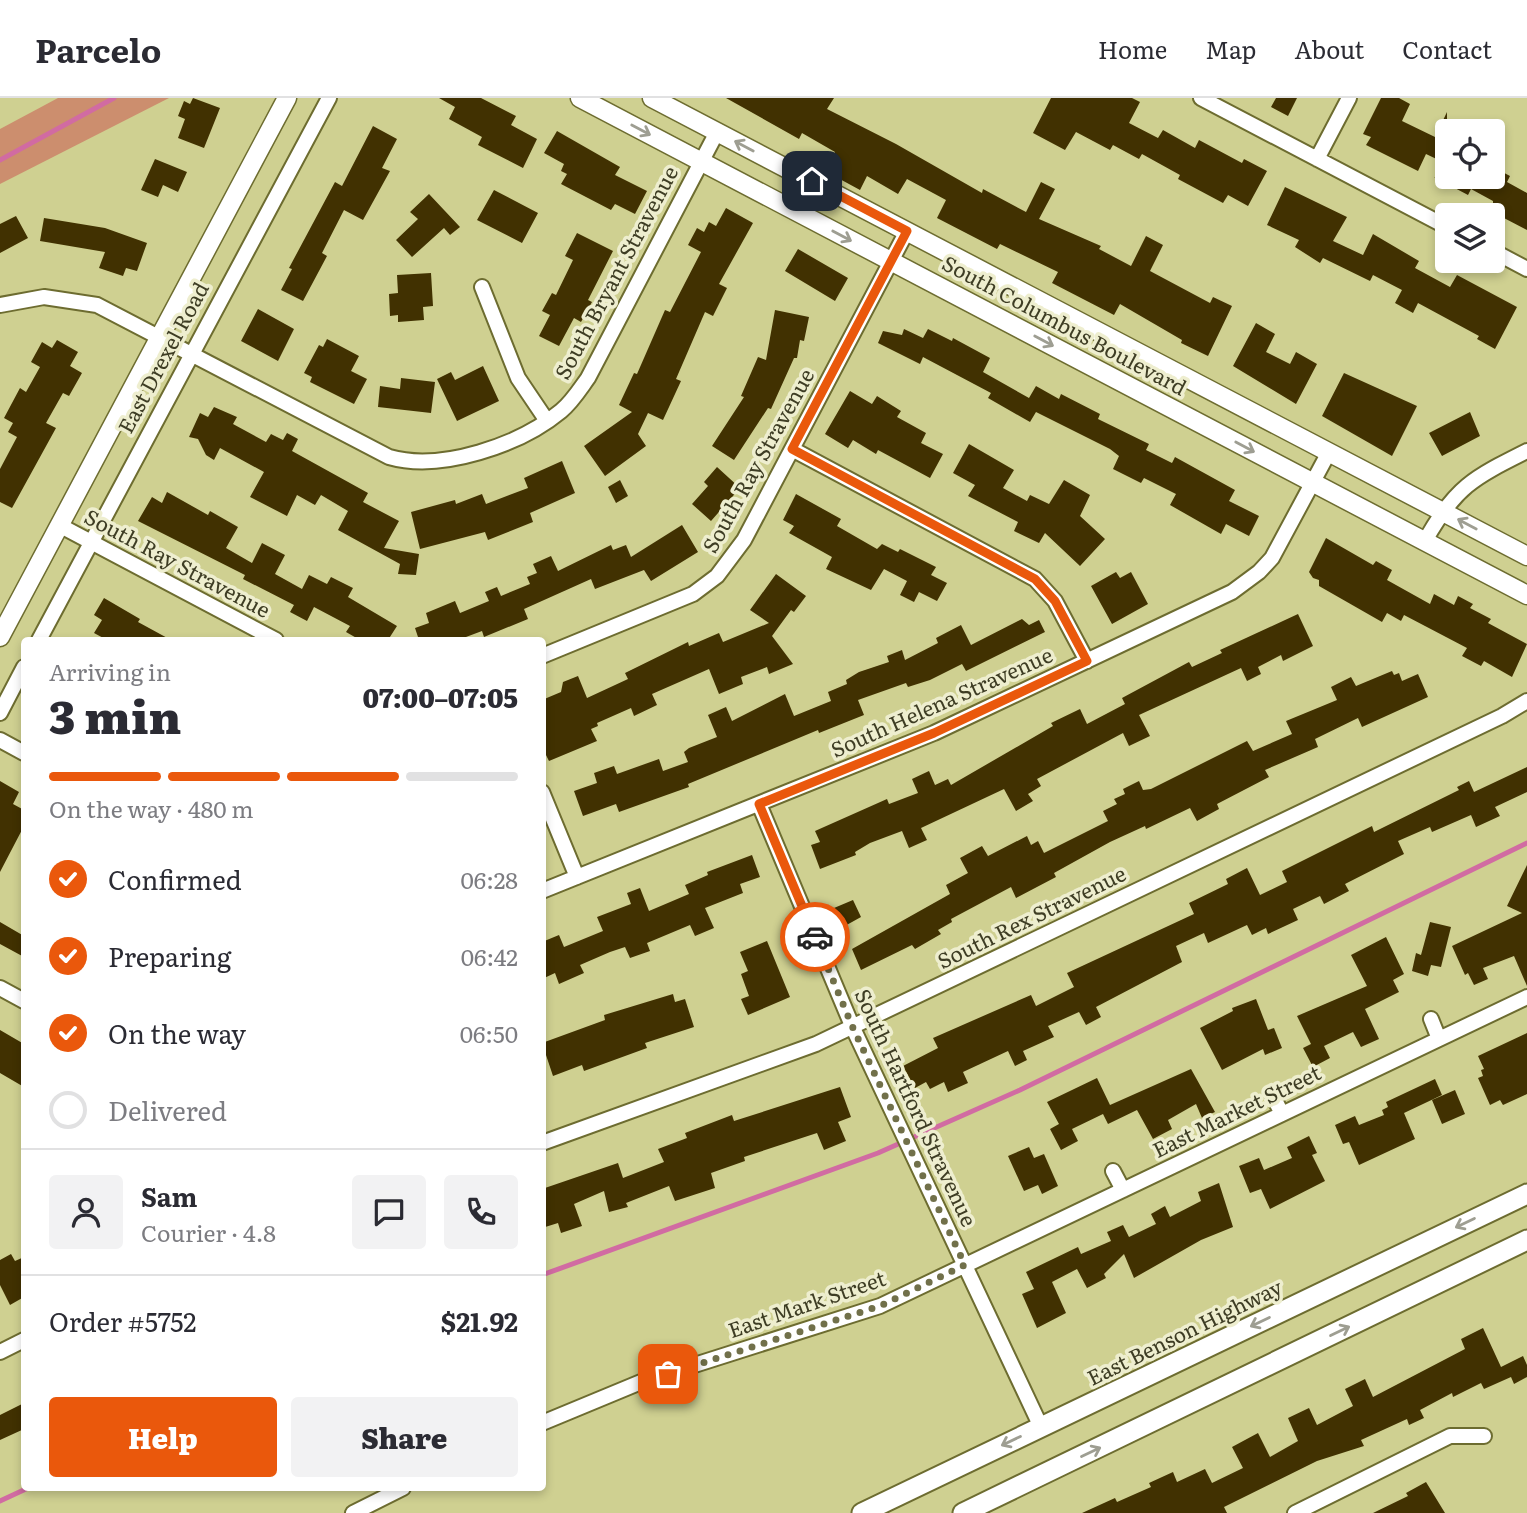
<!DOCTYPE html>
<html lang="en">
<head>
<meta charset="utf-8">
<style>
	:root { --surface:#fff; --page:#f2f2f3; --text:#2b2b33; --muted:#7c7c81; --line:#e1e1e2; --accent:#ea580c }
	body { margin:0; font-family:Literata,serif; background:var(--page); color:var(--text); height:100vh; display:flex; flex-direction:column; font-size:26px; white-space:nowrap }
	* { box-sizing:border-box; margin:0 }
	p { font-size:23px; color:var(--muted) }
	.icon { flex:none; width:38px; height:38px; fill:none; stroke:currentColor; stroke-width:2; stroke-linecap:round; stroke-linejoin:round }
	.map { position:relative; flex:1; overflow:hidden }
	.side { position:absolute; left:21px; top:539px; width:525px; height:854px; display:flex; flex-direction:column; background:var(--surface); border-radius:7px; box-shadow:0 4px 10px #0003 }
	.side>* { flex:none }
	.buttons { position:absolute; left:1435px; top:21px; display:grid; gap:14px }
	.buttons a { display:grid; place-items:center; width:70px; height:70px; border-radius:7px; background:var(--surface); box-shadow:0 4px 10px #0003; font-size:35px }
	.pin { position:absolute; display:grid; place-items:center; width:60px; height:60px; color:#fff; margin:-30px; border-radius:14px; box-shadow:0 4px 10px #0006 }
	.courier { position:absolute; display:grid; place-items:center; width:70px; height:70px; margin:-35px; border:5px solid #ea580c; border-radius:50%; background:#fff; color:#222; box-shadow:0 2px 9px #0007 }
	.head em { font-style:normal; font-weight:800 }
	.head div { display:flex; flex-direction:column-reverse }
	.head { display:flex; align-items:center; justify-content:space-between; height:119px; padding:0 28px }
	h1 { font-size:46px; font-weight:800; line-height:52px }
	.bar { display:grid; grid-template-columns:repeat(4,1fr); gap:10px 7px; align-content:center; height:84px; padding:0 28px }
	.bar i { height:9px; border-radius:5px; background:var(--line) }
	.bar .selected { background:var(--accent) }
	.bar p { grid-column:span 4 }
	.line { display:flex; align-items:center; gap:18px; padding:0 28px; border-top:2px solid var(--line) }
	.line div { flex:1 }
	.round { display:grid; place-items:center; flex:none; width:74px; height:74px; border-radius:7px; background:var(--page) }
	ol { padding:0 28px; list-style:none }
	li { display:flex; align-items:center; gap:21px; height:77px }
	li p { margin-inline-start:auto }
	li .icon { padding:7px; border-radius:50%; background:var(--accent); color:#fff; stroke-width:4 }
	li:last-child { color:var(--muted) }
	li i { width:38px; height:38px; border:4px solid var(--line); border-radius:50% }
	.button { display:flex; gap:14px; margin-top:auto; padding:14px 28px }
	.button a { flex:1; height:80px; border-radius:7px; background:var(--accent); color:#fff; font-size:28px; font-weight:800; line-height:80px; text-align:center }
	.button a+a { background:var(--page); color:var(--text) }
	header { display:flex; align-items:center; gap:42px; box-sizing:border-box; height:98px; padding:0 35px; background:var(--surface); border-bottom:2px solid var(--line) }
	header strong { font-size:33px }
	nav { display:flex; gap:38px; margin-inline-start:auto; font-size:24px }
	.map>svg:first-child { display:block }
	.green { fill:#cc8e6e }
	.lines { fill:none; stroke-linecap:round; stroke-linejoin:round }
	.stream { stroke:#d16ba2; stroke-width:5 }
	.building { fill:#413101 }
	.minor-casing { stroke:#6d6c30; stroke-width:18 }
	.tertiary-casing { stroke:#6d6c30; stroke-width:21 }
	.secondary-casing { stroke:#6d6c30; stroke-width:23 }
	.minor { stroke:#fff; stroke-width:14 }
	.tertiary { stroke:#fff; stroke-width:18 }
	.secondary { stroke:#fff; stroke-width:19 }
	.oneway { stroke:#9e9e92 }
	.done { stroke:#71704a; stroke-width:7; stroke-dasharray:0 12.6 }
	.route { stroke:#ea580c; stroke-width:9 }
	.labels { text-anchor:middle; stroke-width:7; stroke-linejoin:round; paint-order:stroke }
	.street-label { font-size:21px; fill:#3e3d24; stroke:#eeeecf }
</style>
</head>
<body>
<header>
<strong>Parcelo</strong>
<nav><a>Home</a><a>Map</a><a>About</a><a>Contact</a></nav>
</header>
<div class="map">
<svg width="1527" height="1415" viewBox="0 0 1527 1415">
	<rect width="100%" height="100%" fill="#cfd091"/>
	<path class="green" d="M58,0H169L0,86V31Z"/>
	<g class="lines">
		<path class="stream" d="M0,62L114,0
			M542,1177L878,1055L1020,992L1527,745
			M0,1403L28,1390"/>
	</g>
	<path class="building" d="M193,0L220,10L204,50L178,40L185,21L178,18L184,3L190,6Z
		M439,0H481L516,18L511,27L537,41L523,70L478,47L482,39L449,21L455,9Z
		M726,0H834L827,11L896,46L982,95L983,91L1026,114L1041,84L1055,91L1039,121L1101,148L1099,151L1131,168L1146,138L1163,147L1150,173L1210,205L1213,199L1232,208L1208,258L1181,245L1182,242L1120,206L1114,217L1052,185L1058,174L1000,146L997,151L937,120L946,102L907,81L898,96L867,78L860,92L825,73L835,54L802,35L799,41Z
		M1051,0H1132L1140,4L1129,25L1158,40L1163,32L1195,50L1199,42L1242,65L1244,61L1267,73L1248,108L1228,97L1223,105L1178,81L1180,77L1142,56L1139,61L1113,47L1110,52L1076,34L1065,52L1033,35Z
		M1276,0H1297L1288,18L1271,9Z
		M1381,0H1399L1410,6L1402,23L1435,39L1447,14V66L1426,56L1418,73L1366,47L1371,39L1363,36Z
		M373,28L397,41L382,70L390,73L363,122L344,112L322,155L327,158L303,203L281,192L292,171L289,170L335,84L342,88Z
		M557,33L620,69L615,77L647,93L635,116L615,106L611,112L561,86L567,76L561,73L564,66L544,55Z
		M155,61L187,74L178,94L163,87L158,99L141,92Z
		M1493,69L1510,78L1507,84L1527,95V132L1502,119L1505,113L1494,108L1493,110V103L1471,91L1468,97L1434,79H1493Z
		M1285,89L1347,119L1333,143L1363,157L1373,136L1419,163L1415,170L1450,189L1457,177L1517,209L1495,251L1477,241L1479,238L1418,205L1413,215L1395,205L1402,192L1373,177L1370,183L1323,160L1320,165L1295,149L1299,142L1267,127Z
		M494,92L538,115L522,145L477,122Z
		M429,96L460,129L450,137L444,130L412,159L396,142L418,121L410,114Z
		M726,110L753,125L719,186L727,190L713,218L705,214L676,281L681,283L663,322L648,315L638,336L646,348L605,378L584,348L632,314L619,307L634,275L637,276L665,212L670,214L701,154L688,147L697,130L704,134L709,124L716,128Z
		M16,118L28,140L0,155V126Z
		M44,120L105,130L147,145L137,173L126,170L123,178L99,170L105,154L40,143Z
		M577,135L613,153L588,202L592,204L581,224L574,220L559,248L539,238L550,217L542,213L552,195L556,197L573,162L565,158Z
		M798,151L848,180L835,203L785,173Z
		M431,175L433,208L423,209L424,222L398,224V217L390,218L389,196L398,195L397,177Z
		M258,211L294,231L278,263L241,243Z
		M775,212L809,219L804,243L800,242L797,260H794L771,311L768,310L734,362L712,348L744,299L741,298L758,259L766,262Z
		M1256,225L1275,236L1266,254L1290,266L1296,254L1317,266L1296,306L1233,268Z
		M904,231L923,240L928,231L952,243L953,240L990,260L983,274L1029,300L1036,288L1059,301L1061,296L1100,316L1098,321L1149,346L1146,352L1172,365L1175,359L1235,392L1229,403L1259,418L1249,438L1226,426L1221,436L1170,407L1176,396L1144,380L1141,385L1113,371L1119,358L1110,351L1036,314L1030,324L988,300L991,295L923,259L920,266L878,245L883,233L902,237Z
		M327,241L359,258L351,273L367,281L354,306L310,284L312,279L304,275L319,247L323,249Z
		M57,242L78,254L70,268L82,275L69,298L63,295L46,325L56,330L12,410L0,404V371L17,339L8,334L13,325L4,320L20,290L26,294L40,269L31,264L42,244L52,250Z
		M483,268L499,303L457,323L437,281L451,274L455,282Z
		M1344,275L1417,308L1392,358L1322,318Z
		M401,280L435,284L431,315L378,309L380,288L400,291Z
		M850,293L872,306L877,298L901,313L897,319L926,335L921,345L943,356L930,380L878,352L876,356L853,342L848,350L825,336Z
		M214,309L237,319L233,326L266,344L271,336L283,342L287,335L298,341L292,353L368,395L363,404L399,423L384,450L419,456L416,477L398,476L400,466L338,432L348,413L321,397L315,407L297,397L287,418L250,399L264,374L220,350L214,362L206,357L198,341L189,339L200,315L208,319Z
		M1470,314L1480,338L1442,358L1429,335Z
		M969,346L1014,372L1003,390L1027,403L1030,397L1049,406L1064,382L1090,397L1080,418L1105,441L1080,468L1045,435L1039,445L1014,433L1018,424L968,398L975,387L953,375Z
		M562,363L575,395L530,415L533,424L488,442L485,434L420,451L411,414L455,402L456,406L482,396L486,406L528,390L524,380Z
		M717,369L740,390L711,423L692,406L708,388L704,384Z
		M620,382L628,398L616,405L608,389Z
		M167,394L208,417L210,413L238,429L226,450L252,465L262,445L285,457L275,476L302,491L309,477L327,486L331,479L353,490L348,499L397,528L388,542H360L346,534L350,528L314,509L307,523L290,514L294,507L243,481L245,477L138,423L152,399L162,405Z
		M796,396L841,421L837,428L877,451L882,446L898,454L900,451L936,469L931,477L947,485L937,503L919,494L914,504L900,497L907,483L884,471L871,492L826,471L832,459L789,435L794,428L783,422Z
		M682,427L698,454L651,483L644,472L595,491L591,481L524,511L528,521L484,539L482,533L458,542H419L415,530L429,525L426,515L455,503L460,515L489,503L485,494L497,489L501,498L530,486L527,479L537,475L533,466L551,458L558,473L611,447L613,452L626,447L631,459Z
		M1326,440L1373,467L1376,463L1392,472L1387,482L1430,506L1434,496L1454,507L1458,498L1473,506L1470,510L1491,521L1488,525L1527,546L1512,579L1484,563L1481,568L1462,558L1467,550L1404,517L1401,523L1387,515L1382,524L1319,488V482L1313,480L1309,474Z
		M1116,474L1120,480L1131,474L1148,506L1112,526L1091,488Z
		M776,476L806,498L794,514L791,512L772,538L793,566L769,576L767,569L741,579L743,586L719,596L709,571L652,596L657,607L634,618L631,610L597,625L598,628L591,631L597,643L549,663L542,649V602L561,594L563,584L578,578L587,600L628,581L625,575L688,544L689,548L719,535L723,544L769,525L750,512Z
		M104,500L140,521L138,524L171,542H107L94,535L102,522L94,517Z
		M1298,516L1313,548L1283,563L1281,557L1258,569L1261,576L1247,583L1241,570L1139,617L1150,638L1129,648L1123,635L1037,681L1041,688L1028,696L1033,703L1016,713L1004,691L921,730L927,742L909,750L902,733L870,745L855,754L856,757L820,771L811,747L820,744L815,733L887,701L889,706L918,695L912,681L929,673L935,687L948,681L951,687L1053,628L1051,625L1080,611L1087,626L1125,606L1122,600L1189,564L1192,569L1222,555L1220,552Z
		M1022,521L1029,527L1039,522L1045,534L966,573L962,566L930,582L908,589L906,585L858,602L864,617L819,635L818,632L688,686L689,689L619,714L616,706L583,718L574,693L597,685L594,675L614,668L617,676L659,661L663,673L688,664L684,654L689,650L717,639L708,617L726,609L732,623L785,596L794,618L831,603L828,594L847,586L846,582L859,574L889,564L887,558L902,552L905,562L938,545L936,540L961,527L971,547Z
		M1392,573L1394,577L1399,575L1402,583L1418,576L1428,599L1362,629L1358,620L1315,641L1318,649L1265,672L1269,679L1217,706L1219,711L1197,723L1190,710L1146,731L1145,728L1110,744L1054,775L1056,779L1016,800L1011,789L951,821L952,824L938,832L941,836L915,851L912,847L861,872L852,851L950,796L946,787L968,775L960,760L982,748L988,758L1027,738L1031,747L1038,743L1044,755L1108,723L1103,713L1117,706L1114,701L1125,696L1123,691L1139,683L1143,692L1151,691L1247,643L1253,653L1292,636L1286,623L1337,602L1331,589L1351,579L1356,588Z
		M1527,669V694L1495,709L1500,718L1476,729L1471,717L1432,734L1430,729L1398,743L1404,756L1345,786L1349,793L1324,806L1320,798L1293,811L1298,822L1268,836L1266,830L1252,837L1247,827L1208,845L1204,835L1176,848L1182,864L1096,909L1101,919L1086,927L1079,914L1048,928L1054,939L1023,953L1027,962L1015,968L1008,953L963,974L968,985L948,994L944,984L930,991L926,984L915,990L903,968L938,950L933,940L1031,897L1036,908L1074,889L1067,875L1194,816L1189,805L1228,786L1226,781L1247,770L1260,797L1287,784L1282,773L1372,728L1374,734L1459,692L1457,689L1469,683L1474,694Z
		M0,683L19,694L13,706L24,712V728L0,774Z
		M752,757L760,779L740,786L743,795L705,810L714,830L695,838L690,827L647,845L650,853L630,860L625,849L610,854L580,867L584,875L559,886L555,875L542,881V844L559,837L564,849L603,833L597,819L631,806L627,795L640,790L649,813L689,796L685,787L708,777L707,774Z
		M1527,767V888L1514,858L1483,870L1488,881L1474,887L1468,875L1465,877L1452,848L1522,815L1507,808Z
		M853,802L861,819L843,829L834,810Z
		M0,824L24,838V859L0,846Z
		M1430,824L1451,829L1441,869L1431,867L1428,878L1412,873L1416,855L1421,857Z
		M1386,839L1404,876L1393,882L1399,894L1365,911L1379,941L1361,949L1353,934L1324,948L1330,960L1313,969L1303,950L1311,946L1297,918L1367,888L1351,857Z
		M767,843L790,899L748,917L741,901L749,898L741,876L748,873L740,854Z
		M673,896L675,904L685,901L694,929L645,945L647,950L584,973L582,967L553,978L542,945L605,922L604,917Z
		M1256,901L1268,932L1274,930L1282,950L1265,957L1263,951L1222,972L1200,930L1233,913L1232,910Z
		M0,932L24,946V989L0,975Z
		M1527,935V996L1503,1007L1500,1002L1490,1007L1478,980L1483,978L1481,972L1484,971L1478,958Z
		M1191,971L1215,1014L1202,1020L1196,1006L1168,1022L1172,1031L1153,1041L1137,1012L1108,1026L1103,1016L1072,1031L1078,1043L1061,1052L1050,1031L1059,1026L1047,1004L1097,980L1110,1007Z
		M1435,981L1442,997L1404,1015L1415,1041L1359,1067L1349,1044L1343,1046L1335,1027L1355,1018L1359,1027L1384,1017L1382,1012L1388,1009L1386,1004Z
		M840,989L851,1019L838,1024L846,1043L824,1052L817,1035L744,1059L745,1063L711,1075L715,1090L675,1103L669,1088L626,1105L628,1109L609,1114L604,1093L574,1106L582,1128L561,1135L558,1125L542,1130V1091L618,1065L623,1080L664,1064L658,1051L687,1040L685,1035L732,1017L734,1023Z
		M1455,992L1465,1016L1442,1026L1432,1002Z
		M1309,1038L1317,1055L1312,1057L1325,1083L1270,1111L1261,1091L1250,1095L1239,1068L1259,1060L1264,1072L1292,1060L1287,1049Z
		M1029,1049L1034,1060L1044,1056L1058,1088L1042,1096L1038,1087L1024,1093L1008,1058Z
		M1219,1085L1233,1129L1201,1142L1134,1180L1124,1156L1104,1176L1106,1180L1087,1190L1077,1171L1052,1184L1066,1215L1037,1230L1022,1196L1034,1191L1026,1174L1078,1149L1081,1156L1111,1143L1107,1134L1123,1127L1129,1139L1156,1126L1151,1116L1165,1108L1170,1119L1201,1103L1198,1094Z
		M11,1156L15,1163L24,1159V1199L10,1207L0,1187V1162Z
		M1483,1230L1501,1269L1523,1258L1527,1267V1279L1514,1286L1511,1279L1484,1291L1481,1285L1453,1299L1452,1295L1420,1312L1424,1320L1409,1327L1407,1321L1361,1342L1364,1348L1317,1363L1224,1409L1227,1415H1082L1115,1400L1117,1404L1151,1389L1149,1385L1173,1374L1177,1384L1205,1371L1212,1385L1243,1370L1232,1349L1258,1335L1270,1359L1298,1343L1288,1320L1309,1310L1317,1327L1353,1308L1345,1291L1365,1281L1373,1299L1465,1251L1461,1241Z
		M24,1305V1331L0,1342V1317Z
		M1426,1384L1445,1415H1373L1408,1398L1406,1395Z"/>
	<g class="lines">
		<defs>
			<path id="minor" d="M1201,0L1447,129
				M1317,61L1349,0
				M1493,153L1527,171
				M482,189L518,280L547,323
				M0,207L44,199L97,207L389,359C441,374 520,347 561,313C572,304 580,291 588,280L717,34
				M792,351L1035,481L1055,503L1087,563
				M59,427L276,542
				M1425,443C1455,389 1473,380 1527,353
				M39,542L329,0
				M542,558L693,496L717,478L744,442L907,133
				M0,615L24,569
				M0,642L24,655
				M542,694L577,779
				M759,706L853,930L1041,1329
				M542,793L934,635L1232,494L1259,474L1272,460L1329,354
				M0,890L24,903
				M1431,921L1439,941
				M1272,996L1282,1016
				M542,1045L816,946L1502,618L1527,603
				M1113,1073L1123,1092
				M0,1254L24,1242
				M542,1325L641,1284L880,1208L1527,899
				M353,1415L403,1390
				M1295,1415L1450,1338H1484"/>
			<path id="tertiary" d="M580,0L1527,497
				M652,0L1527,458
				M0,539L287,0"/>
			<path id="secondary" d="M862,1415L1527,1096
				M963,1415L1527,1142"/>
		</defs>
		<use href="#minor" class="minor-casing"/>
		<use href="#tertiary" class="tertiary-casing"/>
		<use href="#secondary" class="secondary-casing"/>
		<use href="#minor" class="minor"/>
		<use href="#tertiary" class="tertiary"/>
		<use href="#secondary" class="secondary"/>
	</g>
	<defs><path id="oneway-shaft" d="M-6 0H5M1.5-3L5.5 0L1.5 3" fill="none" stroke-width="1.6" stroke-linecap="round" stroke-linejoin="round" transform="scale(1.75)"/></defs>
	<g class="oneway">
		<use href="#oneway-shaft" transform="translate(641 32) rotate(28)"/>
		<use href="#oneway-shaft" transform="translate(744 48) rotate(-152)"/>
		<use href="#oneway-shaft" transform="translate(842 138) rotate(28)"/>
		<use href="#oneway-shaft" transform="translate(1044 243) rotate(28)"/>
		<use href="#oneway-shaft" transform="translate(1245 349) rotate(28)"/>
		<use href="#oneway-shaft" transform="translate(1467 426) rotate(-152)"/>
		<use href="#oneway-shaft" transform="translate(1465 1125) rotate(154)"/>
		<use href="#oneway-shaft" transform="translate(1260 1224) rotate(154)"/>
		<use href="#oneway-shaft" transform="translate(1340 1233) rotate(-26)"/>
		<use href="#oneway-shaft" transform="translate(1011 1343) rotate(154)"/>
		<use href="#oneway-shaft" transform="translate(1091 1354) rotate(-25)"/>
	</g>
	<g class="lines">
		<path class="done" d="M668,1276L880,1208L965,1167L853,930L815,839"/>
		<path class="route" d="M812,83L907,133L792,351L1035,481L1055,503L1087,563L934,635L759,706L815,839"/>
	</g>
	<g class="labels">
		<g class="street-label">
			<text transform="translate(617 175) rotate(-62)" y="7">South Bryant Stravenue</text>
			<text transform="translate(1064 228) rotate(28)" y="7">South Columbus Boulevard</text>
			<text transform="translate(164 260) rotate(-62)" y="7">East Drexel Road</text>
			<text transform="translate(759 363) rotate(-61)" y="7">South Ray Stravenue</text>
			<text transform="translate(177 466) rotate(28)" y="7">South Ray Stravenue</text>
			<text transform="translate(942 605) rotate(-24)" y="7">South Helena Stravenue</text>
			<text transform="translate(1032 820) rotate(-26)" y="7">South Rex Stravenue</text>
			<text transform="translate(915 1010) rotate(65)" y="7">South Hartford Stravenue</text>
			<text transform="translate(1237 1014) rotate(-26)" y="7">East Market Street</text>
			<text transform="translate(807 1207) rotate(-19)" y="7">East Mark Street</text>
			<text transform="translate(1185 1235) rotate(-26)" y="7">East Benson Highway</text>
		</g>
	</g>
</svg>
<div class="buttons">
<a><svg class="icon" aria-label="locate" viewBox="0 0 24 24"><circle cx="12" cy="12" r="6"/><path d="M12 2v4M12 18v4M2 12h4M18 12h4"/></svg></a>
<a><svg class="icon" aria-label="layers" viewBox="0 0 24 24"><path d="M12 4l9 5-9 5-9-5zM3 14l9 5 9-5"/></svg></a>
</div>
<div class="pin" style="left:668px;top:1276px;background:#ea580c"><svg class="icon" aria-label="bag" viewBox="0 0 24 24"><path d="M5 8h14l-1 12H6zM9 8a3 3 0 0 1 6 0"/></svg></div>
<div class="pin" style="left:812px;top:83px;background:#1f2937"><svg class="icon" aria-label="home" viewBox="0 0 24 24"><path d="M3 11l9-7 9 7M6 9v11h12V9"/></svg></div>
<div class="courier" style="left:815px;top:839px"><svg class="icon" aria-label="car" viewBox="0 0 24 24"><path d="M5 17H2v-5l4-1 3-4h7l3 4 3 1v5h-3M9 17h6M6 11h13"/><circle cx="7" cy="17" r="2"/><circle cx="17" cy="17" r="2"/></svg></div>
<section class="side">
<div class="head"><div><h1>3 min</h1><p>Arriving in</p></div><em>07:00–07:05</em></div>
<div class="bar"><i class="selected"></i><i class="selected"></i><i class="selected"></i><i></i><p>On the way · 480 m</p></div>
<ol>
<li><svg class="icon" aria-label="check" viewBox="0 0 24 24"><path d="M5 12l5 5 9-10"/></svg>Confirmed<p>06:28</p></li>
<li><svg class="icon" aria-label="check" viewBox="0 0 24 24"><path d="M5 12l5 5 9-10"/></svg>Preparing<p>06:42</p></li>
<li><svg class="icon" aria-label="check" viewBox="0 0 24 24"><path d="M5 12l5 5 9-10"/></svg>On the way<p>06:50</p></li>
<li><i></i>Delivered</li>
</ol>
<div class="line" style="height:126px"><a class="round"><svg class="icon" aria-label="person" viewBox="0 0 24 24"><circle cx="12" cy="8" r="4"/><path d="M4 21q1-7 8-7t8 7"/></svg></a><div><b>Sam</b><p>Courier · 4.8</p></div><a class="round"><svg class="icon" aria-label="chat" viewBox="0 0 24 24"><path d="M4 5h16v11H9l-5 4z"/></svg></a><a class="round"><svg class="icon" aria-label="phone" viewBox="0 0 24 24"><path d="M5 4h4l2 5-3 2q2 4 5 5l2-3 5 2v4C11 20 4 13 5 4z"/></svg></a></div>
<div class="line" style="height:91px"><div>Order #5752</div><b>$21.92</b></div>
<div class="button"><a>Help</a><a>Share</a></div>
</section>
</div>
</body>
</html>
